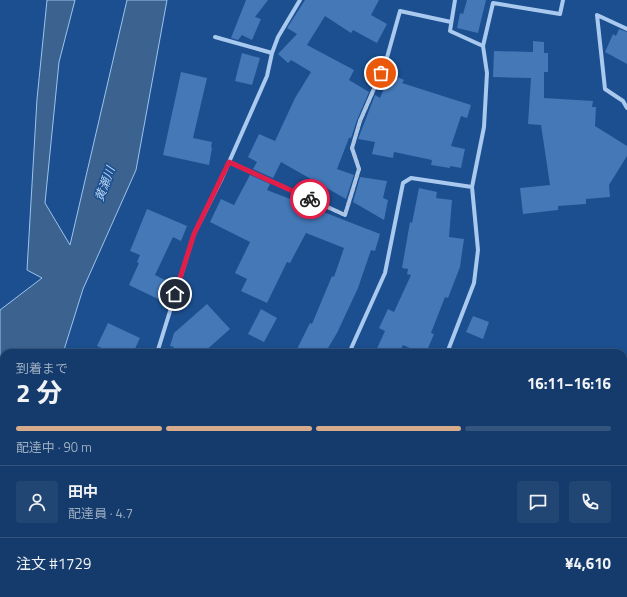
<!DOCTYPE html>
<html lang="ja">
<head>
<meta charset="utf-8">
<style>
	:root { --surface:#143b6b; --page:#214673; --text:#f1f3f6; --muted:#9dadc1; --line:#33557e; --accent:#d6ab8b }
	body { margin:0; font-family:"Titillium Web","Noto Sans JP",sans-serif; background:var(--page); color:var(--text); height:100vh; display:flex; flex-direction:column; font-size:15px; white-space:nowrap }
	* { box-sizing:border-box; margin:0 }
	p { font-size:13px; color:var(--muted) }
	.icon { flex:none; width:22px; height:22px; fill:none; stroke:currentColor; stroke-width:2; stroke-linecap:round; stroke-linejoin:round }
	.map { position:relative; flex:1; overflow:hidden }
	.side { position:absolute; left:0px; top:349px; width:627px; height:248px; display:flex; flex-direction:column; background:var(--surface); border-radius:12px 12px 0 0; box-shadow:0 2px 6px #0003,0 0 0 1px var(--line) }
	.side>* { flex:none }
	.pin { position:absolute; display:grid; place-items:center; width:34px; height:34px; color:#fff; margin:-17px; border:2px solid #fff; border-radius:50%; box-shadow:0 1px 4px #0007 }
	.courier { position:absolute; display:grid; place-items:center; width:40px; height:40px; margin:-20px; border:3px solid #e11d48; border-radius:50%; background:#fff; color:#222; box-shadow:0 1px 5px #0007 }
	.summary em { font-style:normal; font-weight:700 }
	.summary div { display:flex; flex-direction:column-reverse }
	.summary { display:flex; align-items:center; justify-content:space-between; height:68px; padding:0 16px }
	h1 { font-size:26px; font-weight:700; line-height:30px }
	.bar { display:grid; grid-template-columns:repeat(4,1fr); gap:6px 4px; align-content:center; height:48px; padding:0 16px }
	.bar i { height:5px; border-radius:3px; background:var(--line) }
	.bar .on { background:var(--accent) }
	.bar p { grid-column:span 4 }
	.line { display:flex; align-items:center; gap:10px; padding:0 16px; border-top:1px solid var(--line) }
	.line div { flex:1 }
	.round { display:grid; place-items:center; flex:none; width:42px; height:42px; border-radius:4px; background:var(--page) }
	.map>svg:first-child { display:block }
	.green { fill:#2e69ad }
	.water { fill:#3c6290; stroke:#9cc4f0 }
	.building { fill:#4478b7 }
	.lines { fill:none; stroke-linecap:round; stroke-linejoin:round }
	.street { stroke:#a9c9ee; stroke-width:4 }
	.secondary { stroke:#d6e6fa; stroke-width:8 }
	.done { stroke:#afc1d8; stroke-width:4; stroke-dasharray:0 7.2 }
	.route { stroke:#e11d48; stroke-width:5 }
	.labels { text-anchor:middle; stroke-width:3; stroke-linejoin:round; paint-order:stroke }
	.water-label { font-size:12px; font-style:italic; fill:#b5d3f5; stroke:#1b4f8f }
</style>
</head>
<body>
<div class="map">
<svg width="627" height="597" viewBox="0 0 627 597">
	<rect width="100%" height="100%" fill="#1b4f8f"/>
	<path class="green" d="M324,593H431L426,597H323Z"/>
	<path class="water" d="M47,0H75L59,62L45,203L70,245L127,0H167L136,170L83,289L63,353H4V422L0,428V310L42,278L27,270L37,99Z"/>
	<path class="building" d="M246,0H268L255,17L261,19L252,40L242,35L238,40L231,38Z
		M305,0H379L371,15L387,24L377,43L353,30L351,33L325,16L307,45L354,70L349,80L369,92L357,120L351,138H349L337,169L354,175L346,199L281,162L273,178L253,169L257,162L248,157L259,134L275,141L295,98L311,72L291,60L288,63L278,54L297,34L287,28Z
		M467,0H486L478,33L457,28L460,13L463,14Z
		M619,29L627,32V64L605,52L613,34L616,36Z
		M533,41L544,42V53H548V72H544V98L593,101L592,107H596L595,126L627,146V156L609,185L610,197L586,199V204L558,206V210L523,214L520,188L550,185L541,125L528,124L531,78L493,77L494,51L533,52Z
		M242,53L260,58L252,85L235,81Z
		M181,72L207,78L193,138L212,142L211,147L212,148L209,165L163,155Z
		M390,74L404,80L402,83L471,105L467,118L461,116L451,146L465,149L461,168L450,166V168L431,165L432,160L394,152L393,158L372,154L375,142L358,139L375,95L380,98Z
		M250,175L270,184L267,190L380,234L375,251L371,250L358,288L337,333L325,353H295L310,323L312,324L332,276L334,277L344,248L306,233L290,263L287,262L267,303L241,291L247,279L235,273L250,242L210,222L221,199L234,205Z
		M360,177L387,181L383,198L388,200L384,220L353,202Z
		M419,188L437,192L436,198L452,200L449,237L464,239L460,267L448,298L445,297L431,333L434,334L426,353H421L403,345L399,353H375L385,331L379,328L388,309L394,312L411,275L407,274L408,269L402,268L410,222L412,223Z
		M147,209L187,226L181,241L173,237L155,275L169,282L160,300L129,285L139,263L137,262L140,255L130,251Z
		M207,304L230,329L203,353H171L174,347L170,346L174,333Z
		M261,309L277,318L264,342L248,334Z
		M473,316L489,322L483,339L466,332Z
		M108,323L140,338L133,353H113L97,346Z"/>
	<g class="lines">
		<path class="street" d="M597,15L605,89L623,101L627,108
			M597,15L627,29
			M215,37L272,53
			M483,46L493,3L560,14L563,0
			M229,162L345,215L359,169L352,148L360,121L386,61L400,11L451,22
			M157,353L194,234L222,178L267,76L272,53L278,37L300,0
			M349,353L385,273L403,183L411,178L472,187
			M447,353L474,283L478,250L472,187L484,127L487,73L483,46L450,31L455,0
			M623,434L627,433
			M150,593L152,597
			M524,597L525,593"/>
		<path class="secondary" d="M0,568L4,564"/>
	</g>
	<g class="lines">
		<path class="done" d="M310,199L345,215L359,169L352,148L360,121L381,73"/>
		<path class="route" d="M175,294L194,234L229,162L310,199"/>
	</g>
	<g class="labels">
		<g class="water-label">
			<text transform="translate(105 184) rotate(-70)" y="4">黄瀬川</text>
		</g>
	</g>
</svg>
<div class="pin" style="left:381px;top:73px;background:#ea580c"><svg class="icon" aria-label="bag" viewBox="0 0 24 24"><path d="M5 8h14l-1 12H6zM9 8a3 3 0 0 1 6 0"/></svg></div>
<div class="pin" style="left:175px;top:294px;background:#1f2937"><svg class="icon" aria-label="home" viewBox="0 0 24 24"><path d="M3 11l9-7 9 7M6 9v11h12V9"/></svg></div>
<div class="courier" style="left:310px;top:199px"><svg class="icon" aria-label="bike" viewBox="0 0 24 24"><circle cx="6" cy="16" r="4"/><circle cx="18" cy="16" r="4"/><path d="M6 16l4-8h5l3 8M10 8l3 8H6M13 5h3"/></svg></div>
<section class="side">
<div class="summary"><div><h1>2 分</h1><p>到着まで</p></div><em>16:11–16:16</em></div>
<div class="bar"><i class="on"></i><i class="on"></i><i class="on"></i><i></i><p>配達中 · 90 m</p></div>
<div class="line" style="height:72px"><a class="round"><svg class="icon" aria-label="person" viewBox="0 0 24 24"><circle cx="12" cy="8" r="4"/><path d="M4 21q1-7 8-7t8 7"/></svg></a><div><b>田中</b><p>配達員 · 4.7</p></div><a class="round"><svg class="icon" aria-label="chat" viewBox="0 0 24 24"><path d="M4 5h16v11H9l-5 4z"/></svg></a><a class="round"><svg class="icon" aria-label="phone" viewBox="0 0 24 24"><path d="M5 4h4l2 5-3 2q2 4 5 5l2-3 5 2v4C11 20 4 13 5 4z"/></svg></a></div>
<div class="line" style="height:52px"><div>注文 #1729</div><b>¥4,610</b></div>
</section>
</div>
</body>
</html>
